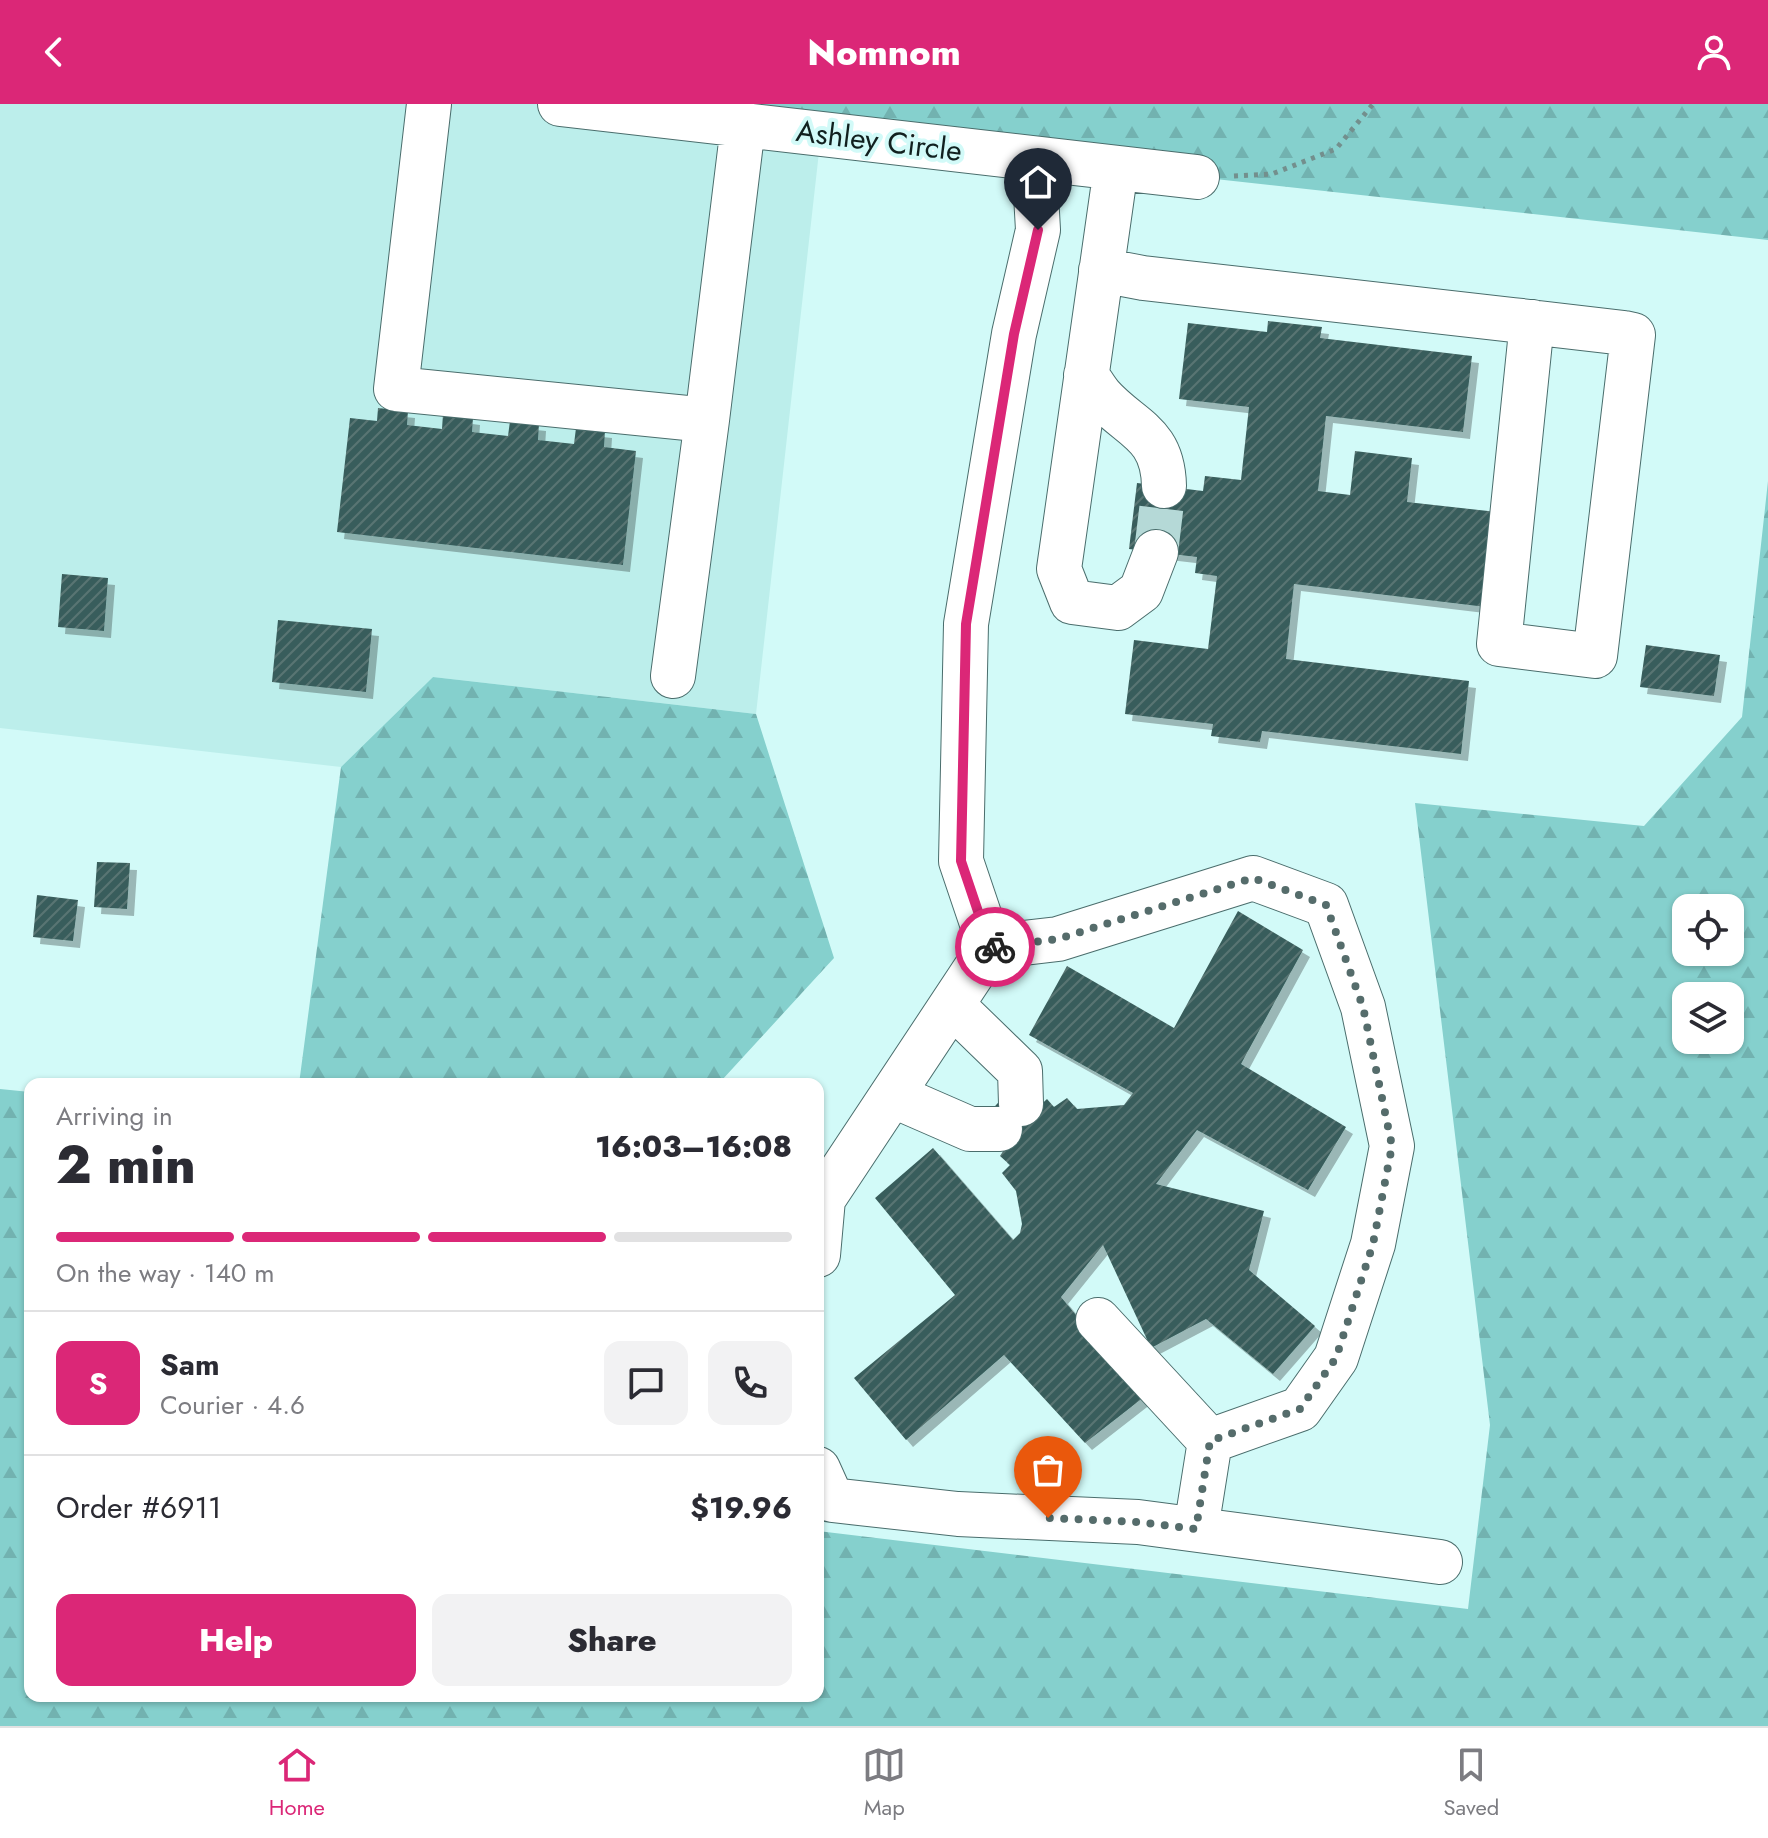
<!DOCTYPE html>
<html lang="en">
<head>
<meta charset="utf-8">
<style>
	:root { --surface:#fff; --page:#f2f2f3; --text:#2b2b33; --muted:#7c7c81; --line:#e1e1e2; --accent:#db2777 }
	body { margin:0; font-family:Jost,sans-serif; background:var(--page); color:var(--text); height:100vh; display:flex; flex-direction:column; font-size:30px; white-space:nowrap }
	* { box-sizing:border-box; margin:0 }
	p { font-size:26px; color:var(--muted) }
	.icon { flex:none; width:44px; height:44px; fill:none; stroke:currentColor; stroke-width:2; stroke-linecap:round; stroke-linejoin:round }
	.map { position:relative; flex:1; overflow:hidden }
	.panel { position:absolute; left:24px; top:974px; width:800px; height:624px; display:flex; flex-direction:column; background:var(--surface); border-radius:16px; box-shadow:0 2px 6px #0004 }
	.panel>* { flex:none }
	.controls { position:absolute; left:1672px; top:790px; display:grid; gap:16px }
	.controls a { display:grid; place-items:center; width:72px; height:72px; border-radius:16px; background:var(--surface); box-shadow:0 2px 6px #0004; font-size:40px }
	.pin { position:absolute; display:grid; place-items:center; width:68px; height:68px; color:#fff; margin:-82px -34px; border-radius:50% 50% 50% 0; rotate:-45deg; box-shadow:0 0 8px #0007 }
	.pin .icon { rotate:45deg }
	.courier { position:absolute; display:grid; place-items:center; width:80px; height:80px; margin:-40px; border:6px solid #db2777; border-radius:50%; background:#fff; color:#222; box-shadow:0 2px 10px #0007 }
	.headline em { font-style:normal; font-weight:800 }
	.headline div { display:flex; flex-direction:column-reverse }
	.headline { display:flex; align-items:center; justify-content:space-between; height:136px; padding:0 32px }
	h1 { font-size:52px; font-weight:800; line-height:60px }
	.bar { display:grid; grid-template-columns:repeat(4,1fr); gap:12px 8px; align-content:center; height:96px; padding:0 32px }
	.bar i { height:10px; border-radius:6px; background:var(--line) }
	.bar .active { background:var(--accent) }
	.bar p { grid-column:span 4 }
	.line { display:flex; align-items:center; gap:20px; padding:0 32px; border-top:2px solid var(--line) }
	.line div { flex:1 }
	.round { display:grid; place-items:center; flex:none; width:84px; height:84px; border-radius:16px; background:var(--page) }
	.button { display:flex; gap:16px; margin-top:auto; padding:16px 32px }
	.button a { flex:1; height:92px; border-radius:16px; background:var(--accent); color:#fff; font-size:32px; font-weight:800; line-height:92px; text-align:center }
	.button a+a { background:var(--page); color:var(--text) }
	header { display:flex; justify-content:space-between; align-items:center; height:104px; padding:0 32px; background:var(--accent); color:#fff; font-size:36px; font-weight:800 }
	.dock { display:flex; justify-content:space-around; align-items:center; height:112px; border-top:2px solid var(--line); background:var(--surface); font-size:22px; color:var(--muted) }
	.dock a { display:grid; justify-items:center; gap:4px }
	.dock .active { color:var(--accent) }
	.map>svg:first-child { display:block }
	.built { fill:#bceeeb }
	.forest { fill:url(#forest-firs); fill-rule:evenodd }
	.building { fill:url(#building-hatch); filter:url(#shadow) }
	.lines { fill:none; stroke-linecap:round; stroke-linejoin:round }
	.minor-tunnel { stroke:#b5d9d7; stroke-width:44; stroke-dasharray:44 22; stroke-linecap:butt }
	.minor-casing { stroke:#4a6d6c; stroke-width:46 }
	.path { stroke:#738f8d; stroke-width:5; stroke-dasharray:4 6; stroke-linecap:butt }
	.minor { stroke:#fff; stroke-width:44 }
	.done { stroke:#556c6b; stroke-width:8; stroke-dasharray:0 14.4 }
	.route { stroke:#db2777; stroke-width:10 }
	.labels { text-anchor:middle; stroke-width:8; stroke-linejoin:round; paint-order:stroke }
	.street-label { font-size:30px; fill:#11201f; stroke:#d2faf8 }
</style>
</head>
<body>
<header><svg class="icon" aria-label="back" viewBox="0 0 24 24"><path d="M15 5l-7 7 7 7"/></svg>Nomnom<svg class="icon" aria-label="person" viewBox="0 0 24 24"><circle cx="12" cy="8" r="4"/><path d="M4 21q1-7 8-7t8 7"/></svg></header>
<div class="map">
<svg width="1768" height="1622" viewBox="0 0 1768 1622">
	<defs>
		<pattern id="forest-firs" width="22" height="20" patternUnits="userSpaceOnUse" patternTransform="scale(2)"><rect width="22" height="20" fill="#85d0cd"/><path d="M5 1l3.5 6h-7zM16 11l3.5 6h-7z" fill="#72b2b0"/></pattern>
		<pattern id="building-hatch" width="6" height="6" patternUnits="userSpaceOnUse" patternTransform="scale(2)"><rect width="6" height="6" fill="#395d5b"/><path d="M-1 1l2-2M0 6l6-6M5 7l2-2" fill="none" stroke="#597573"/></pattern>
		<filter id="shadow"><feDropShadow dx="7" dy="7" stdDeviation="0" flood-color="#0004"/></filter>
	</defs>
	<rect width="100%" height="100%" fill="#d2faf8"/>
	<path class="built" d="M0,0H679L821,30L756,610L433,573L341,663L0,624Z"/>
	<path class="forest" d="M679,0H1768V136L1197,73Z
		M1768,377V1622H0V985L30,988V1592H818V1427L1468,1505L1490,1321L1415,699L1644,722L1742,613ZM1730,804V848H1686V804ZM1730,892V936H1686V892Z
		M433,573L756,610L834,854L722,976L721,980H299L341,663Z"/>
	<path class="building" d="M1268,217L1322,223L1320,234L1472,252L1463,328L1326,312L1318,387L1350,391L1355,347L1412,354L1407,398L1497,408L1486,503L1294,480L1286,555L1469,577L1461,650L1262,627L1260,638L1211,632L1213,620L1125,610L1134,536L1208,545L1217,472L1195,469L1197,453L1129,445L1137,379L1203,387L1205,372L1241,376L1249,303L1179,295L1188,219L1267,228Z
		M378,304L408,307L407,321L442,325L443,310L473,314L472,328L508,332L510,317L539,320L538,336L574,340L576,324L605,327L604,343L636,347L623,461L337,428L350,314L377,317Z
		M62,470L108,474L104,527L58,523Z
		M278,516L372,525L366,588L272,578Z
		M1646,541L1720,551L1714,592L1640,583Z
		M97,758L130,759L127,805L94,803Z
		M37,791L78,796L73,837L33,833Z
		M1238,807L1303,846L1241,960L1346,1023L1308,1086L1197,1026L1156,1080L1264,1107L1249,1166L1315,1222L1273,1270L1206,1215L1151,1244L1103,1141L1061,1193L1144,1293L1085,1339L1004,1251L906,1336L854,1274L955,1191L875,1094L933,1044L1013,1136L1020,1129L1022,1120L1016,1087L1002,1069L1010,1061L1000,1052L1011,1035L986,1012L1007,989L1033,1008L1047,995L1054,1003L1067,994L1077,1005L1124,1001L1133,989L1029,931L1067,862L1174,924Z"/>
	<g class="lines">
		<path class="minor-tunnel" d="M1156,448L1164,382"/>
		<defs>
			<path id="minor" d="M429,0L396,285L707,316L743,22
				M560,0L1197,73
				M1116,64L1059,465L1072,498L1118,504L1141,487L1156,448
				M1101,166L1143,174L1513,216L1624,229L1633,231L1595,552L1499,540L1532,218
				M1086,271C1091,277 1095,285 1101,292C1130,325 1163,328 1164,382
				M673,572L707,316
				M990,843L1058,835L1253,774L1326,801L1363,903L1392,1042L1373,1140L1336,1254L1300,1305L1210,1337
				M952,901L1020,967L1021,1000
				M892,991L970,1025H1000
				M818,1151L823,1095L990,843L961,757L966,520L1014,230L1038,126L1034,55
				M1098,1216L1210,1337L1196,1425
				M818,1365L832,1396L958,1410L1138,1418L1440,1458"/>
		</defs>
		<use href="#minor" class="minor-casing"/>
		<path class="path" d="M1234,72L1272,70L1336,45L1373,0"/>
		<use href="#minor" class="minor"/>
	</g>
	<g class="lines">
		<path class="done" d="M995,843L1058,835L1253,774L1326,801L1363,903L1392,1042L1373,1140L1336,1254L1300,1305L1210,1337L1196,1425L1138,1418L1048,1414"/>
		<path class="route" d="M995,843H990L961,757L966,520L1014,230L1038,126"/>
	</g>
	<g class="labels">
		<g class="street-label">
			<text transform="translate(879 37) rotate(7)" y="10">Ashley Circle</text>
		</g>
	</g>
</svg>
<div class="controls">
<a><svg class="icon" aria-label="locate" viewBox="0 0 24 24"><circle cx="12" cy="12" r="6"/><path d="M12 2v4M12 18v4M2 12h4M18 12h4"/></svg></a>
<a><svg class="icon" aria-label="layers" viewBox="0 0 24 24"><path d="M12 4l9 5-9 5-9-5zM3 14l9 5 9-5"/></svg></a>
</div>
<div class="pin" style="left:1048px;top:1414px;background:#ea580c"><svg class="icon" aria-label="bag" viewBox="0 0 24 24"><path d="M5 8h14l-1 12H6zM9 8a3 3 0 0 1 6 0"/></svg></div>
<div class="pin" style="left:1038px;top:126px;background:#1f2937"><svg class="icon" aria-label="home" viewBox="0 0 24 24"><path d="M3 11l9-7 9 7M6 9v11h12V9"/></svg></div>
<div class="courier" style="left:995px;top:843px"><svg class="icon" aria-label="bike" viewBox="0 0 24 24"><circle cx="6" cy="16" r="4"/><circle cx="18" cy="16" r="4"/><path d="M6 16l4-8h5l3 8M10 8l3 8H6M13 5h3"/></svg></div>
<section class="panel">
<div class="headline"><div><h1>2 min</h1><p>Arriving in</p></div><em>16:03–16:08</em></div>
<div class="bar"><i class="active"></i><i class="active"></i><i class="active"></i><i></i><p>On the way · 140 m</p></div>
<div class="line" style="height:144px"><b class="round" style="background:var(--accent);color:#fff">S</b><div><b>Sam</b><p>Courier · 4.6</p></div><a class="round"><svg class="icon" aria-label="chat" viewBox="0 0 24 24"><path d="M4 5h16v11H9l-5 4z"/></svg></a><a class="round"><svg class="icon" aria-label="phone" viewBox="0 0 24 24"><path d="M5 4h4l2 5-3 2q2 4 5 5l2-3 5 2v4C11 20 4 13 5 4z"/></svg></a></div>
<div class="line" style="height:104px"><div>Order #6911</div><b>$19.96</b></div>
<div class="button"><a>Help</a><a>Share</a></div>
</section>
</div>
<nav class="dock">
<a class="active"><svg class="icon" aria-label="home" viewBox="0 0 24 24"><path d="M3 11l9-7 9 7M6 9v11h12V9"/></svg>Home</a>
<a><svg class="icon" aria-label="map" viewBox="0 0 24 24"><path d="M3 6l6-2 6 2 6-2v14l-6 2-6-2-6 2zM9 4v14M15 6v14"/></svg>Map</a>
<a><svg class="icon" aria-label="saved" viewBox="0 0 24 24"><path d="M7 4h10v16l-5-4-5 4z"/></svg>Saved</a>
</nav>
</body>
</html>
